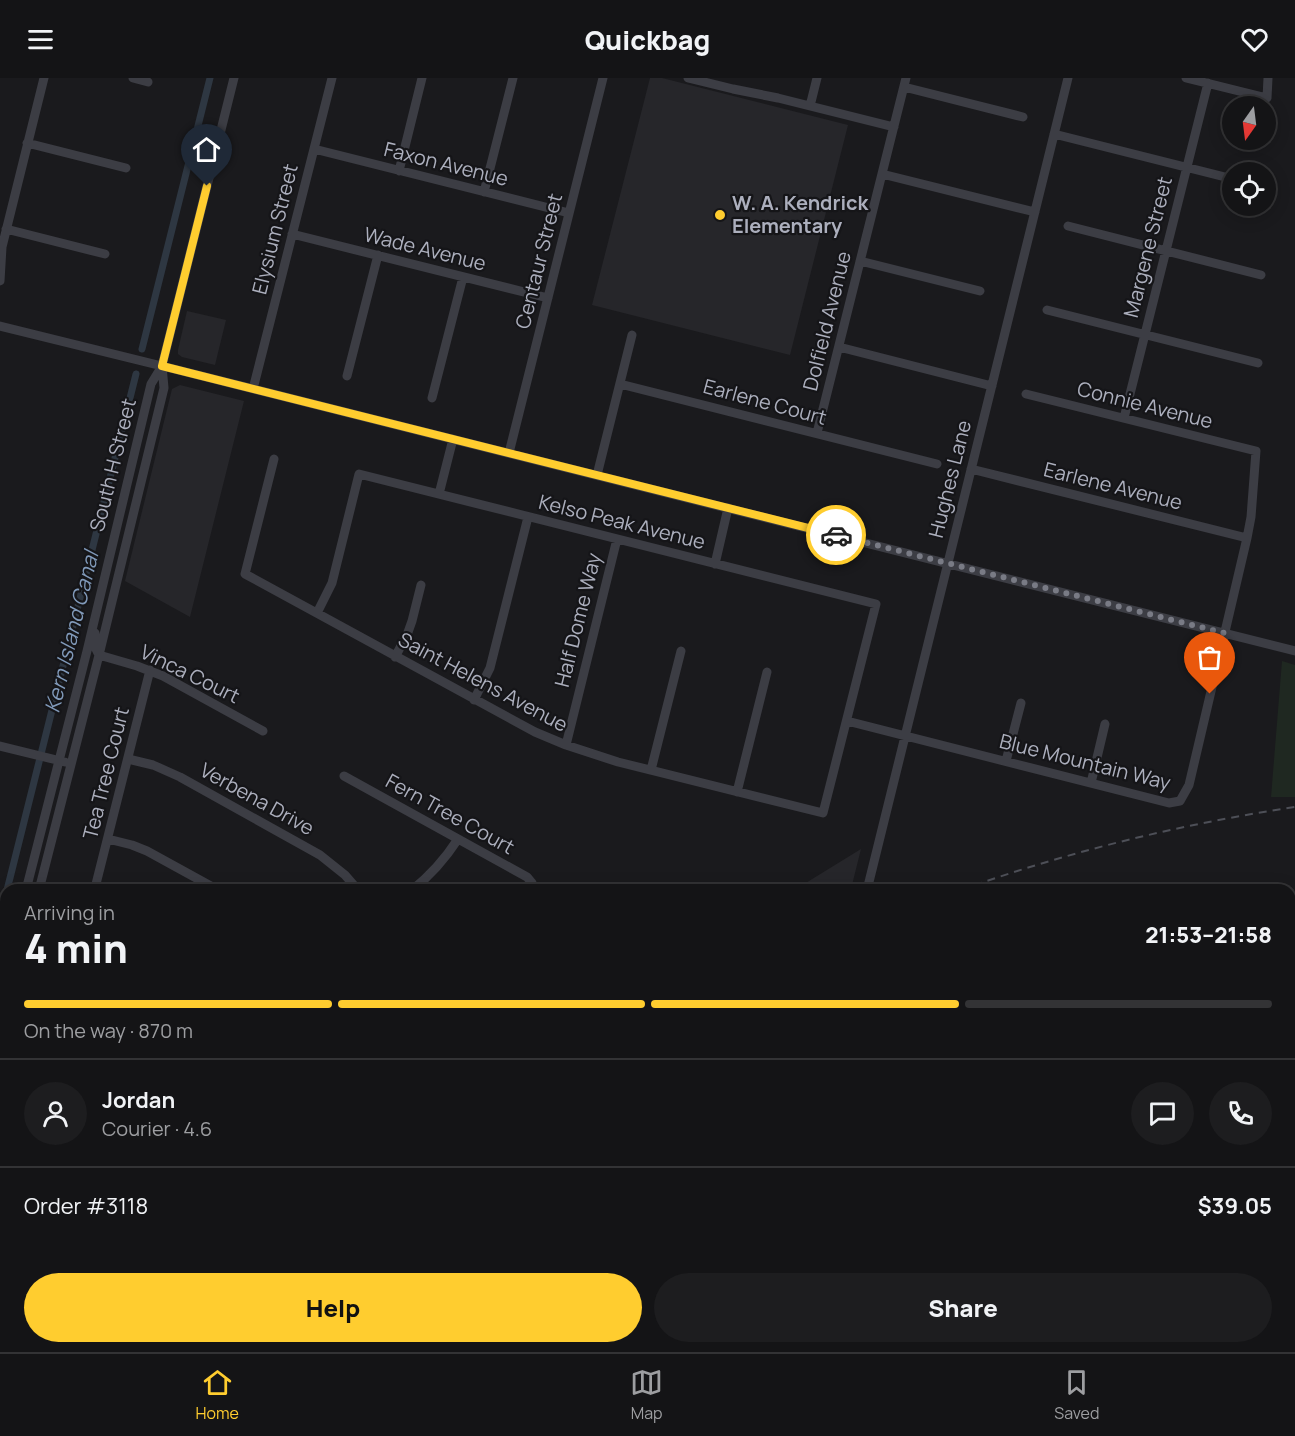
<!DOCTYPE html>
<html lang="en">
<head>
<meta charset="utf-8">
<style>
	:root { --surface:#141416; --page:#1d1d1f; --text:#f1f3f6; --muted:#9d9ea1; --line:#333335; --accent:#ffcd2f }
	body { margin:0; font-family:Manrope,sans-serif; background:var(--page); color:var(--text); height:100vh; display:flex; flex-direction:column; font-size:22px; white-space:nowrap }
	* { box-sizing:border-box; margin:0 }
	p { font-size:20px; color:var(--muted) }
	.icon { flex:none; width:33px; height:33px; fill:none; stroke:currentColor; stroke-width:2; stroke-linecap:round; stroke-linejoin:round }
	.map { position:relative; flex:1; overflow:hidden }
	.drawer { position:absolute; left:0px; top:806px; width:1296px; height:470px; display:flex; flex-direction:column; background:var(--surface); border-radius:18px 18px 0 0; box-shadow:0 3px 15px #0003,0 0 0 2px var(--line) }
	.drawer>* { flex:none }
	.needle { width:39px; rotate:194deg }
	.tools { position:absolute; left:1222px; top:18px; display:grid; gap:12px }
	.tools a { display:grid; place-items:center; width:54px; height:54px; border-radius:50%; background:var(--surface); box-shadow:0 3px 15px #0003,0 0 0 2px var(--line); font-size:30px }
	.pin { position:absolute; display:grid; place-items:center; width:51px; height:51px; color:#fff; margin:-62px -26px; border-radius:50% 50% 50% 0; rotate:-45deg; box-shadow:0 0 6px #0007 }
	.pin .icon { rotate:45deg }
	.courier { position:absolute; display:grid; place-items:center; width:60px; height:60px; margin:-30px; border:4px solid #ffcd2f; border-radius:50%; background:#fff; color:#222; box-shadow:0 2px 8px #0007 }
	.headline em { font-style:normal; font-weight:800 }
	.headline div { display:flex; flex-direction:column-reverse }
	.headline { display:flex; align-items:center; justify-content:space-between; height:102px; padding:0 24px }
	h1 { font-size:39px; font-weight:800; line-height:45px }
	.bar { display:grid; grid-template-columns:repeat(4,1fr); gap:9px 6px; align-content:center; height:72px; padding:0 24px }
	.bar i { height:8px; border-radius:4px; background:var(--line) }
	.bar .selected { background:var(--accent) }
	.bar p { grid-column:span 4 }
	.line { display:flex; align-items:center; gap:15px; padding:0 24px; border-top:2px solid var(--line) }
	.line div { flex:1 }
	.round { display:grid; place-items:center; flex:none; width:63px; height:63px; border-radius:32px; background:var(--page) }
	.action { display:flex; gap:12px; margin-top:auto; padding:12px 24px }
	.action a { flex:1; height:69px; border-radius:36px; background:var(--accent); color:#111; font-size:24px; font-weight:800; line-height:69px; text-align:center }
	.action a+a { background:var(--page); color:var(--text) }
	header { display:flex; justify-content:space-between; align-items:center; height:78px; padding:0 24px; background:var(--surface); font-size:27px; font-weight:800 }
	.tab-bar { display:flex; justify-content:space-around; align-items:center; height:84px; border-top:2px solid var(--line); background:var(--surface); font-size:16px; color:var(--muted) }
	.tab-bar a { display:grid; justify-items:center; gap:3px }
	.tab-bar .selected { color:var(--accent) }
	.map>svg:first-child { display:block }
	.built { fill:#26262a }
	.green { fill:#1f2821 }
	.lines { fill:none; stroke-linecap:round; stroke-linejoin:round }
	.canal { stroke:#2e3742; stroke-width:7 }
	.minor { stroke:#3c3d44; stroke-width:9 }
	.major { stroke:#565861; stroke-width:10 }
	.highway { stroke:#666873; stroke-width:14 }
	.rail { stroke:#4d4f57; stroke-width:2; stroke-dasharray:8 6; stroke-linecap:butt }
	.done { stroke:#797b85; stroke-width:6; stroke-dasharray:0 10.8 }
	.route { stroke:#ffcd2f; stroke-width:8 }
	.poi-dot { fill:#ffcd2f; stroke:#151518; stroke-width:2 }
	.labels { text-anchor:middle; stroke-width:4.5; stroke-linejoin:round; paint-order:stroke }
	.street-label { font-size:20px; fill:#acafbd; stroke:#151518 }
	.poi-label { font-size:20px; font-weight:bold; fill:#acafbd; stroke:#151518; text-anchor:start }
	.water-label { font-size:21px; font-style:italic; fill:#819aba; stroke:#151518 }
</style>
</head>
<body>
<header><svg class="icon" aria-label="menu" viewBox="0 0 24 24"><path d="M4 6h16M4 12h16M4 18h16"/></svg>Quickbag<svg class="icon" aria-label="heart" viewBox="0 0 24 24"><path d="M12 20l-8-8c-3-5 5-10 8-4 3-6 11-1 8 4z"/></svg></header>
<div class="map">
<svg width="1295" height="1274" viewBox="0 0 1295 1274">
	<rect width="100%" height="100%" fill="#1a1a1d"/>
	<path class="built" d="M650,0H662L848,47L790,277L592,227Z
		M187,233L226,242L215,287L182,279L178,276V272Z
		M180,307L244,323L190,539L125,503L172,311Z
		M861,771L851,811H796Z
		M6,979V1072L0,1071V998Z
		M0,1104L6,1105V1269H171L164,1274H0Z
		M225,1269H656L676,1274H218Z
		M788,1269H963L960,1274H807Z
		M983,1269H1197L1192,1274H978Z"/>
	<path class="green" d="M1282,583L1295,587V719H1271Z"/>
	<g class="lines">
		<path class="canal" d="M142,271L210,0
			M7,812L136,296
			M0,839L6,816"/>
		<path class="minor" d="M133,0L148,4
			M688,0L733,11L778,20L894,49
			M1186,0L1267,20L1268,0
			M904,9L1023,39
			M810,28L817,0
			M1054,56L1233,101
			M27,65L126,90
			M314,71L569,135
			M399,93L422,0
			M882,96L1035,134
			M484,114L513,0
			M1068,148L1261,197
			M6,151L105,176
			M292,156L548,220
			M860,183L980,213
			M0,203L2,169L44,0
			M1047,232L1258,285
			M0,248L162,288L1295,573
			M839,269L992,308
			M347,298L378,177
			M620,306L937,386
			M253,311L332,0
			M432,320L463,199
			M1124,340L1208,5
			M817,355L906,0
			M509,375L603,0
			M274,381L245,496L535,654L566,667L618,684L823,735L876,526L359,396L332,505L317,535
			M971,391L1247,460
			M597,397L632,257
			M439,416L453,361
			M715,486L728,430
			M95,555C94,564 94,569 99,577L137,588L163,598L263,653
			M395,579L407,557L412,543L421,507
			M474,622L490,590L528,439
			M847,643L1169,725L1180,723L1189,707L1247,460L1251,439L1256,373L1026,316
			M566,667L617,461
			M0,668L65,684
			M128,681L153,687L180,699L320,777L345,797L358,812
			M1006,683L1021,625
			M651,692L681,573
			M344,698L527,799L532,805L533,812
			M1091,705L1105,646
			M737,714L767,594
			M108,761L132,767L147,773L218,812
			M96,806L150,592
			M26,812L87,573L151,306L162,288L234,0
			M39,812L99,577L164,310L162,288
			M412,812C431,797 445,781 458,761
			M867,812L1068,0
			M5,942L2,935L6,888
			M0,963L6,940
			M966,1274L970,1269"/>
		<path class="major" d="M0,1079L6,1080
			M0,1094L6,1096
			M701,1269L721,1274
			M749,1269L770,1274"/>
		<path class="highway" d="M1290,1026L1295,1014
			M1290,1179L1295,1059
			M1214,1274L1219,1269
			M1286,1274V1269"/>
		<path class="rail" d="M961,812C1070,773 1182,746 1295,729
			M193,1274L200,1269"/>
	</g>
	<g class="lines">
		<path class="done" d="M836,457L1224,555L1210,616"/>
		<path class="route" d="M207,108L162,288L836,457"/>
	</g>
	<circle class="poi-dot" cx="720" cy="137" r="6"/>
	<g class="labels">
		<g class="street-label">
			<text transform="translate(446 86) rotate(14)" y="7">Faxon Avenue</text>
			<text transform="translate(275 151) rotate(-76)" y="7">Elysium Street</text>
			<text transform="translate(1148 169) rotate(-76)" y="7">Margene Street</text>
			<text transform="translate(425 171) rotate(14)" y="7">Wade Avenue</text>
			<text transform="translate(539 183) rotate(-76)" y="7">Centaur Street</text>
			<text transform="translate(827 243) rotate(-76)" y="7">Dolfield Avenue</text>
			<text transform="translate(765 324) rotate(15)" y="7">Earlene Court</text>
			<text transform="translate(1145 327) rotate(14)" y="7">Connie Avenue</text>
			<text transform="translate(113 387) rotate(-76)" y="7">South H Street</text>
			<text transform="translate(950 401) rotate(-76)" y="7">Hughes Lane</text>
			<text transform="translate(1113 408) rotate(14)" y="7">Earlene Avenue</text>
			<text transform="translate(622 444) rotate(14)" y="7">Kelso Peak Avenue</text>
			<text transform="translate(578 542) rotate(-76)" y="7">Half Dome Way</text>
			<text transform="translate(190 596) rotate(26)" y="7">Vinca Court</text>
			<text transform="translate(483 604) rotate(28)" y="7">Saint Helens Avenue</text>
			<text transform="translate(1085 684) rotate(14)" y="7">Blue Mountain Way</text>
			<text transform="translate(106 695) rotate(-76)" y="7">Tea Tree Court</text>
			<text transform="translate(257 721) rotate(29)" y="7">Verbena Drive</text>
			<text transform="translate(450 736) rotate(29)" y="7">Fern Tree Court</text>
		</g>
		<g class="poi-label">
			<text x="732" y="132">W. A. Kendrick<tspan x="732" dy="23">Elementary</tspan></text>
		</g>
		<g class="water-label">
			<text transform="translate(72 554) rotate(-76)" y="7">Kern Island Canal</text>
		</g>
	</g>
</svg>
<div class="tools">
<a><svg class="needle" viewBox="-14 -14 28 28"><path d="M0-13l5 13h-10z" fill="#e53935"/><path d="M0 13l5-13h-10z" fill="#9d9ea1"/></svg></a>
<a><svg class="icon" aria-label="locate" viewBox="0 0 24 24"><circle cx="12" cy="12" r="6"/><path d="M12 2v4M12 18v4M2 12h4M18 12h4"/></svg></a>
</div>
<div class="pin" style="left:1210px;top:616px;background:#ea580c"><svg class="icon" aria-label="bag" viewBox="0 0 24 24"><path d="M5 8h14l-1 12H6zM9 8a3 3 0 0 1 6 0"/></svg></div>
<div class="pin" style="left:207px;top:108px;background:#1f2937"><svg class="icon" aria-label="home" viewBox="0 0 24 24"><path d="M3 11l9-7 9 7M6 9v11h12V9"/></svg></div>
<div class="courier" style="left:836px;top:457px"><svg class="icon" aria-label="car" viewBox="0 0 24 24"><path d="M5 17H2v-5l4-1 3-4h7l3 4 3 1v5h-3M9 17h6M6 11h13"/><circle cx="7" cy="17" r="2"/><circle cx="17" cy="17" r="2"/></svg></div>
<section class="drawer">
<div class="headline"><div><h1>4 min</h1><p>Arriving in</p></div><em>21:53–21:58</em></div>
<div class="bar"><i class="selected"></i><i class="selected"></i><i class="selected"></i><i></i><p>On the way · 870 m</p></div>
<div class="line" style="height:108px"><a class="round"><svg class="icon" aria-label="person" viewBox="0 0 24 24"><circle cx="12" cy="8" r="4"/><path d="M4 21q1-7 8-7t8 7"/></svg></a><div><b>Jordan</b><p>Courier · 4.6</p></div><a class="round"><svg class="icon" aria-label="chat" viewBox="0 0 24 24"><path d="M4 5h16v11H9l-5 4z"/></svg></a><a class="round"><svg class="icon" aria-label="phone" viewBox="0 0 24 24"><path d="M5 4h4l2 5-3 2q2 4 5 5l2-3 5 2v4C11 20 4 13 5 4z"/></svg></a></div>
<div class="line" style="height:78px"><div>Order #3118</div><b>$39.05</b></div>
<div class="action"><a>Help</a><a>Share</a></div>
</section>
</div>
<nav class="tab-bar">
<a class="selected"><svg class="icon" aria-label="home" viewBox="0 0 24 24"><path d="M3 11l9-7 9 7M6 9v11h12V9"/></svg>Home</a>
<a><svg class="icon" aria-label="map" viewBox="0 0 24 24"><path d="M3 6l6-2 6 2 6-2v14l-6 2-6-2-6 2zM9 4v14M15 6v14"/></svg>Map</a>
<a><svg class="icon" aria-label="saved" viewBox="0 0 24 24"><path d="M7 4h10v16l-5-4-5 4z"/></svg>Saved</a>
</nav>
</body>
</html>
